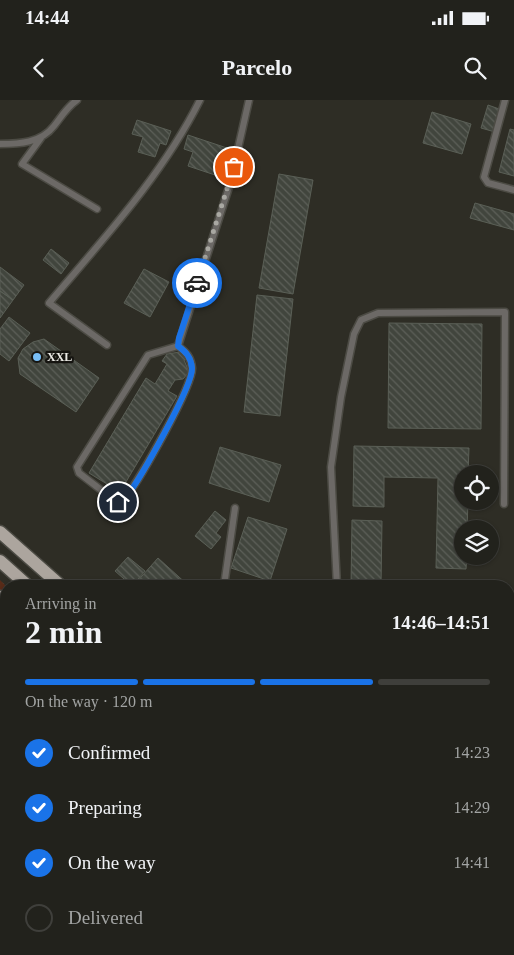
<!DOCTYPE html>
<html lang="en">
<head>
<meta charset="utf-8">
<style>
	:root { --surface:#22221c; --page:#2e2f29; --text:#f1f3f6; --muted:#a2a4a3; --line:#3f3f3b; --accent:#1a73e8 }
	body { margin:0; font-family:"Times New Roman",serif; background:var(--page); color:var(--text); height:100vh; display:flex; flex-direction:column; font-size:19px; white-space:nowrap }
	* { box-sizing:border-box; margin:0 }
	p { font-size:16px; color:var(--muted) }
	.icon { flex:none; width:28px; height:28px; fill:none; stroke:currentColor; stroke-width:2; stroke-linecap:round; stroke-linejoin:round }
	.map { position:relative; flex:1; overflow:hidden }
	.details { position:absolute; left:0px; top:480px; width:515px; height:375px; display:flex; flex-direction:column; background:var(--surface); border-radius:20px 20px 0 0; box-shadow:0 1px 4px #0004,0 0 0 1px var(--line) }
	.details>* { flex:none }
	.tools { position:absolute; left:454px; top:365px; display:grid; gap:10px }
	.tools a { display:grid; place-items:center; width:45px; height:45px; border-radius:50%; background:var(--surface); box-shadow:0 1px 4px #0004,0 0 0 1px var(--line); font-size:25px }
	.pin { position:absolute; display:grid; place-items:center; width:42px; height:42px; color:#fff; margin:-21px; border:2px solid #fff; border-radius:50%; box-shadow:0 1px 5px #0007 }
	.courier { position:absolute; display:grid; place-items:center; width:50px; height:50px; margin:-25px; border:4px solid #1a73e8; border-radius:50%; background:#fff; color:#222; box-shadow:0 1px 6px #0007 }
	.headline em { font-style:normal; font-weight:700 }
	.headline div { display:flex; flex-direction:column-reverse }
	.headline { display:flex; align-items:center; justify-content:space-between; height:85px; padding:0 25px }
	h1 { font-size:32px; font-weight:700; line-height:38px }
	.bar { display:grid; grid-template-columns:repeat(4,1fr); gap:8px 5px; align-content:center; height:60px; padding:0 25px }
	.bar i { height:6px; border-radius:4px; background:var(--line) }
	.bar .current { background:var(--accent) }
	.bar p { grid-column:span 4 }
	ol { padding:0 25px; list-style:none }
	li { display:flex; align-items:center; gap:15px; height:55px }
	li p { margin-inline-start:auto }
	li .icon { padding:5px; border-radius:50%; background:var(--accent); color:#fff; stroke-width:4 }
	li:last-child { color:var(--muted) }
	li i { width:28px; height:28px; border:2px solid var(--line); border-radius:50% }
	.status { display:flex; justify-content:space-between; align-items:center; height:35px; padding:0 25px; background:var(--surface); direction:ltr }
	.status svg { height:14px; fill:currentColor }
	header { display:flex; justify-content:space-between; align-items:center; height:65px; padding:0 25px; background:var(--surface); font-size:22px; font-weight:700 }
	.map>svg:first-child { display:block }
	.park { fill:url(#park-tufts) }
	.building { fill:url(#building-back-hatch); stroke:#5a5f56 }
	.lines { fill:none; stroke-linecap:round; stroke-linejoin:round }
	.service-casing { stroke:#4c4b44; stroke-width:9 }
	.primary-casing { stroke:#4c4b44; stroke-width:15 }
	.service { stroke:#6c6966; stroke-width:6 }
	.primary { stroke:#aca59e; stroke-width:12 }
	.done { stroke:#a9a8a2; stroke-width:5; stroke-dasharray:0 9 }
	.route { stroke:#1a73e8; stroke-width:6 }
	.poi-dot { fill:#78bff7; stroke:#161511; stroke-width:2 }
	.labels { text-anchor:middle; stroke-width:4.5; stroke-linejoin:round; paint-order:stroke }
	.poi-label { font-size:12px; font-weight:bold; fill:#ebeae5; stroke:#161511; text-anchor:start }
</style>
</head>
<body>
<div class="status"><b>14:44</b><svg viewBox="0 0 49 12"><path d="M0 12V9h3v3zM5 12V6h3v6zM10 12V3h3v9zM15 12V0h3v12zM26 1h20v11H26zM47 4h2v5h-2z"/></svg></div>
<header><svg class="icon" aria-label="back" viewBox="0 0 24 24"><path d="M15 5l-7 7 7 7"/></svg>Parcelo<svg class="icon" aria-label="search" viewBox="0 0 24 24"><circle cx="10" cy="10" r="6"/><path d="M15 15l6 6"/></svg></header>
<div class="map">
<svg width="514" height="855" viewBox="0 0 514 855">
	<defs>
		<pattern id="park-tufts" width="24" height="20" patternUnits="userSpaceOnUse" patternTransform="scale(1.25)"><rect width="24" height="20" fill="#582b18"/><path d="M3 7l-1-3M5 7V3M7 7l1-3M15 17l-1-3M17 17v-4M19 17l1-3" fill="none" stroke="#704a39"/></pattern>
		<pattern id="building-back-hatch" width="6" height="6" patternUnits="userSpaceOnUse" patternTransform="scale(1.25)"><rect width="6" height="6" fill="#41453d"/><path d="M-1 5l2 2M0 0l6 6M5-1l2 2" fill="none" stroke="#5d6059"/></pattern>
	</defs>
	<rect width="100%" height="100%" fill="#2e2d25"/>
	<path class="park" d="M0,480L6,486V642L0,638Z
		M0,701L6,702V849H377L382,855H0Z"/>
	<path class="building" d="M488,5L502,10L495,32L481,28Z
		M432,12L471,24L462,54L423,43Z
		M137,20L171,31L166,45L160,43L155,57L138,52L143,37L132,34Z
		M510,29L514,30V76L499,72Z
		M188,35L227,48L218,76L188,66L193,52L184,49Z
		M279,74L313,80L293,194L259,188Z
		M475,103L514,114V130L470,118Z
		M51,149L69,163L61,174L43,160Z
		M0,167L24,185L13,200L0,191Z
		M144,169L169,182L150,217L124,203Z
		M0,191L13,200L0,218Z
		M257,195L293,199L280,316L244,312Z
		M9,217L30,233L9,261L0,254V229Z
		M389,223L482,224L481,329L388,328Z
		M44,239L99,278L76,312L20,274L18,258L23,249L33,242Z
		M180,252L187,257L184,260L189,272L183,279L175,280L168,291L177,296L120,392L89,373L146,278L155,284L167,264L162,261L167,254Z
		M354,346L469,348L468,374H462V401H468L467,429H462V456H467L466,469L436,468L438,378L384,377V407L353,406Z
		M220,347L281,365L269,402L209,383Z
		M215,411L226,420L216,433L221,437L211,449L195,436Z
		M248,417L287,429L270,481L231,468Z
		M352,420L382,421L381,486H351Z
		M128,457L145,471L132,486L115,471Z
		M158,458L189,486H136L134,485Z
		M514,580V626L509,625V597Z
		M514,706V730L509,721V709Z
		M29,849H58L46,855H32Z
		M160,849H200L207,855H163L158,852Z
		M238,849H321L327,855H239Z"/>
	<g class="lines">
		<defs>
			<path id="service" d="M505,0L484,77L488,83L514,90
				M41,38L22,64L97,109
				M0,44C19,44 41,43 54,26C62,16 66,8 77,0
				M107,245L49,203C104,138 162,76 200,0
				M178,246C186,252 191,257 192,268C193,286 140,379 127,395C125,398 121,400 118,403L79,373L77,367L148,255Z
				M178,246L230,84L249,0
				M224,486L235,408
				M337,486L331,367L341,297L354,234L361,220L378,213L505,212L504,404
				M0,798L6,821
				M17,849L20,855
				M79,849L84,855
				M133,849L139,855
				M348,849L354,855
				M481,849L487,855
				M468,855L474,849"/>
			<path id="primary" d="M0,432L61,486
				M0,461L28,486
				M0,497L6,505
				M392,849L398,855
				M424,849L429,855"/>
		</defs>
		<use href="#service" class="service-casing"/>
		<use href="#primary" class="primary-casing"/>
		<use href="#service" class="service"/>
		<use href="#primary" class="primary"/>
	</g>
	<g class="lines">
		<path class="done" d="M197,183L234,67"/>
		<path class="route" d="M118,402C121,400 125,398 127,396C140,379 193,286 192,268C191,257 186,252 178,246L179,238L197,183"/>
	</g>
	<circle class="poi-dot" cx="37" cy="257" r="5"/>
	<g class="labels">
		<g class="poi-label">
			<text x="47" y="261">XXL</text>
		</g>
	</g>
</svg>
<div class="tools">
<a><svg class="icon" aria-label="locate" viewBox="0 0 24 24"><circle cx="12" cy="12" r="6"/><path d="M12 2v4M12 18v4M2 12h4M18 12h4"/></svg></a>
<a><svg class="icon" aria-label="layers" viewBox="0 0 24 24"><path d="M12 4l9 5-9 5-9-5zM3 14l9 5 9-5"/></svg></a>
</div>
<div class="pin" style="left:234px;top:67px;background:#ea580c"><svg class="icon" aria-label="bag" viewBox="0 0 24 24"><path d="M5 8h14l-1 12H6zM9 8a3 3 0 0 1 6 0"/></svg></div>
<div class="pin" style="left:118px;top:402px;background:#1f2937"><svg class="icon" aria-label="home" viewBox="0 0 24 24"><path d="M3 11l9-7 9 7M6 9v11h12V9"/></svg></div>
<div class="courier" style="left:197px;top:183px"><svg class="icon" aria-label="car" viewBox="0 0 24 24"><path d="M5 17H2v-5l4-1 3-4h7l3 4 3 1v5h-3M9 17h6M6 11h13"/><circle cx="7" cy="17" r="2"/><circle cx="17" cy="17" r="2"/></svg></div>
<section class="details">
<div class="headline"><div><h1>2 min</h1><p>Arriving in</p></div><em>14:46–14:51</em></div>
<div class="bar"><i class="current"></i><i class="current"></i><i class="current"></i><i></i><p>On the way · 120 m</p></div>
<ol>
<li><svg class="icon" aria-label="check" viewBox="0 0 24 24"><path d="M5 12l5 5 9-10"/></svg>Confirmed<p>14:23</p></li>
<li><svg class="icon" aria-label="check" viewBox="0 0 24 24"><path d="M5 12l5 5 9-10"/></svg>Preparing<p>14:29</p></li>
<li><svg class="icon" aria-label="check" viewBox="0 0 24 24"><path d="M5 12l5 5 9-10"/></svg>On the way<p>14:41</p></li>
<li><i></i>Delivered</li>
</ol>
</section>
</div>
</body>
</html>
